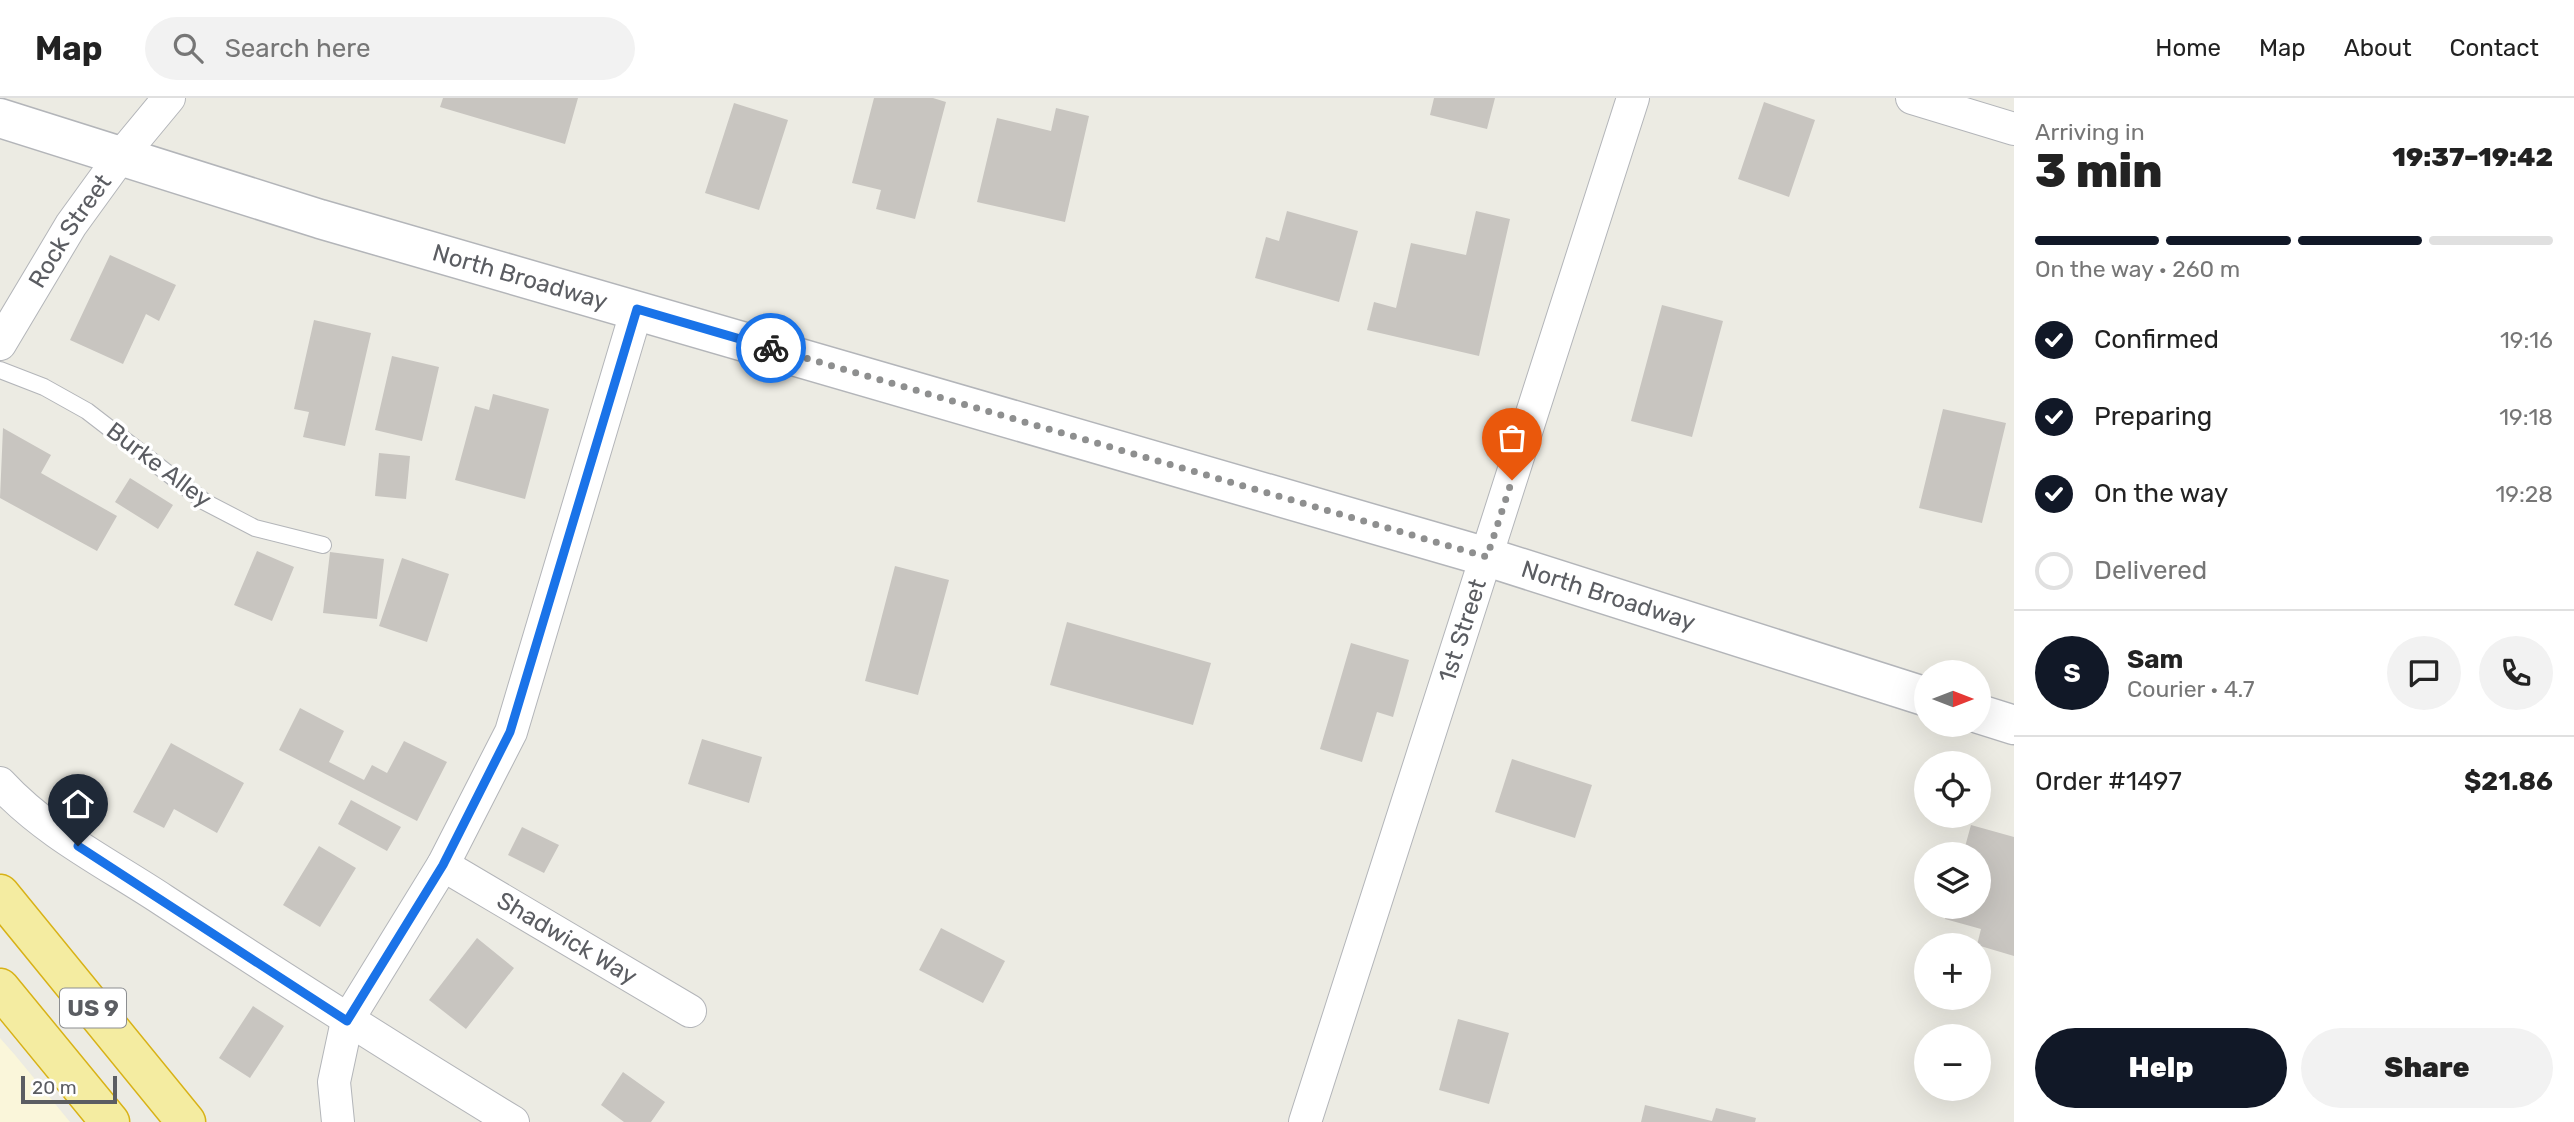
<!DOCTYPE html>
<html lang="en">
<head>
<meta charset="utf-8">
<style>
	:root { --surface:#fff; --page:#f2f2f2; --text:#222; --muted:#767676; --line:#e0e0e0; --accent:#111827 }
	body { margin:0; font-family:Rubik,sans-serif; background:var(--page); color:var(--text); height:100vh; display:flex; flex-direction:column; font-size:26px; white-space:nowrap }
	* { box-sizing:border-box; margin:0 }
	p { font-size:23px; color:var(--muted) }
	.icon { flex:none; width:38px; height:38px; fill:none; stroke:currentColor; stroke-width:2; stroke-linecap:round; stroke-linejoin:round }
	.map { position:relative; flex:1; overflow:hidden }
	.drawer { display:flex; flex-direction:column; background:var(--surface); width:560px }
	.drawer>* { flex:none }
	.needle { width:46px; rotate:90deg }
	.buttons { position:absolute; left:1914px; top:562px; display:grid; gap:14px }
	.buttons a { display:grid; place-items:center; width:77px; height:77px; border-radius:50%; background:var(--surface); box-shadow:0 7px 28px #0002; font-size:35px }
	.scale { position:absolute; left:21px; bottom:18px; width:96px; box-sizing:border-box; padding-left:7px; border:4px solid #5b5d62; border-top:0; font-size:19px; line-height:24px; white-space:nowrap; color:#5b5d62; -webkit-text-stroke:5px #fff; paint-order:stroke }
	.pin { position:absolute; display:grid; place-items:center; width:60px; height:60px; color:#fff; margin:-72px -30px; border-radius:50% 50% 50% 0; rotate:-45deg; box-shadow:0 0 7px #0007 }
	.pin .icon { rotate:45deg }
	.courier { position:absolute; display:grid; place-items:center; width:70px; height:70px; margin:-35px; border:5px solid #1a73e8; border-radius:50%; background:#fff; color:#222; box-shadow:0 2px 9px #0007 }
	.overview em { font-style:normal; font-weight:800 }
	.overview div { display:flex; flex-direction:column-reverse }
	.overview { display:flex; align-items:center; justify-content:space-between; height:119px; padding:0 21px }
	h1 { font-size:46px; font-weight:800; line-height:52px }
	.bar { display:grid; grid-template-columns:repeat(4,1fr); gap:10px 7px; align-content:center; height:84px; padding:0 21px }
	.bar i { height:9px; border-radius:5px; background:var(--line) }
	.bar .active { background:var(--accent) }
	.bar p { grid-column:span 4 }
	.line { display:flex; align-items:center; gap:18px; padding:0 21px; border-top:2px solid var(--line) }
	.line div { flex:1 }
	.round { display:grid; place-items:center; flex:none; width:74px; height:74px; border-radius:37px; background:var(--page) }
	ol { padding:0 21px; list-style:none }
	li { display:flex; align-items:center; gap:21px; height:77px }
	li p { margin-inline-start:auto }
	li .icon { padding:7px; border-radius:50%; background:var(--accent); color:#fff; stroke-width:4 }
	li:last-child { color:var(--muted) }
	li i { width:38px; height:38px; border:4px solid var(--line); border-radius:50% }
	.button { display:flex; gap:14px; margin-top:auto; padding:14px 21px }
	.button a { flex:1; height:80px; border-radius:42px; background:var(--accent); color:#fff; font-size:28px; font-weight:800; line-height:80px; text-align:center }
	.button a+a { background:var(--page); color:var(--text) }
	header { display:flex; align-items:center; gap:42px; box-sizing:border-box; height:98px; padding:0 35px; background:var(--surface); border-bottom:2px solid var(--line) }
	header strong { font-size:33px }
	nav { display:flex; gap:38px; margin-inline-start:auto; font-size:24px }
	.search { width:490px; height:63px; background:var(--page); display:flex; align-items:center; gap:18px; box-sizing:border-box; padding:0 24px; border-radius:38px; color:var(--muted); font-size:26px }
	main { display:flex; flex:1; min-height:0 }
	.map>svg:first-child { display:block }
	.commercial { fill:#faf6da }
	.building { fill:#c8c5c0 }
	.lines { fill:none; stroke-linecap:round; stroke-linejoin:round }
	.service-casing { stroke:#b3b5b9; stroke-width:18 }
	.minor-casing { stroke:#b3b5b9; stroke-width:34 }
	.tertiary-casing { stroke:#b3b5b9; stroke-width:41 }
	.trunk-casing { stroke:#d8b217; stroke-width:41 }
	.service { stroke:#fff; stroke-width:16 }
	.minor { stroke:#fff; stroke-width:32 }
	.tertiary { stroke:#fff; stroke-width:38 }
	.trunk { stroke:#f4eca1; stroke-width:38 }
	.done { stroke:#8e8f8f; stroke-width:7; stroke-dasharray:0 12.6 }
	.route { stroke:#1a73e8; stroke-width:9 }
	.labels { text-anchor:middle; stroke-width:7; stroke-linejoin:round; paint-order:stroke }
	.shield { fill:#fff; stroke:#8c8e91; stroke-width:2 }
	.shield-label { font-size:23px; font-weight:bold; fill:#5b5d62 }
	.street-label { font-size:24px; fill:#5b5d62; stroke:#fff }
</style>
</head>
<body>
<header>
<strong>Map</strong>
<div class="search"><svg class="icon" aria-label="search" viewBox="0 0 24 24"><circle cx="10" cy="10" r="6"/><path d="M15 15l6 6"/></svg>Search here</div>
<nav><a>Home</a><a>Map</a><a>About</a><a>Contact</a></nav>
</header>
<main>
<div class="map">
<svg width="2014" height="1024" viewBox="0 0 2014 1024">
	<rect width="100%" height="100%" fill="#ecebe3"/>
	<path class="commercial" d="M0,940L15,957L70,1024H0Z"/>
	<path class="building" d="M443,0H578L565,46L440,9Z
		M874,0H933L946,4L915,121L876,111L881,92L852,85Z
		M1434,0H1495L1487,31L1430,17Z
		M1764,4L1815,22L1789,99L1738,81Z
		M734,5L788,22L759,112L705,95Z
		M1056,10L1089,18L1065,124L977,104L997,20L1051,33Z
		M1287,113L1358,133L1339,204L1255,180L1266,139L1279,143Z
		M1476,113L1510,121L1479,258L1367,232L1374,204L1396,210L1411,145L1466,157Z
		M110,157L176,187L159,223L146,216L123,266L70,242Z
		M1662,207L1723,223L1692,339L1631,323Z
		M314,222L371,235L345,348L303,339L309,314L294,311Z
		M392,258L439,269L422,343L375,332Z
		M493,296L549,311L525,401L455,382L475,308L489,312Z
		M1943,311L2006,325L1982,425L1919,410Z
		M3,330L51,357L41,375L117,418L97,453L0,400Z
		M379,355L410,358L406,401L375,398Z
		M130,380L173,407L158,431L115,404Z
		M257,453L294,469L272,523L234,507Z
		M330,454L384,461L377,521L323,515Z
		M402,460L449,476L427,544L379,528Z
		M895,468L949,482L918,597L865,583Z
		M1067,524L1211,565L1193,627L1050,587Z
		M1351,545L1409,562L1393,619L1377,614L1362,664L1320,651Z
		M300,610L344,633L329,664L364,682L372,667L387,675L404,643L447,664L417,723L279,652Z
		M702,641L762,659L749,705L688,686Z
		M171,645L244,685L217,735L174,711L164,730L133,714Z
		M1512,661L1592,687L1575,740L1495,714Z
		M351,702L401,729L387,753L338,726Z
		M1971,727L2014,739V858L1977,847L1981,831L1945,821L1948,808H1979V756H1963Z
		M522,729L559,747L544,775L508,757Z
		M319,748L356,770L320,829L283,807Z
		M941,830L1005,863L983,905L919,872Z
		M477,840L514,870L466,931L429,902Z
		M253,908L284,928L250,980L219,960Z
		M1458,921L1509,935L1489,1006L1439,992Z
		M623,974L665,1004L651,1024H624L601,1007Z
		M1645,1007L1712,1023L1716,1010L1756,1020L1755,1024H1641Z"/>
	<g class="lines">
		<defs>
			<path id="service" d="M0,272L44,289L87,313L205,404L255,430L323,447"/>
			<g id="minor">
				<path d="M1912,0L2014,31"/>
				<path id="s1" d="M0,246L71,127L121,58L169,0"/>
				<path d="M0,685C46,735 107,765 163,802C279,878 395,952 513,1024"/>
				<path id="s2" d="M443,767L690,913"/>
				<path d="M338,1024L334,984L347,923L443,767L511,634L637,211"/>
				<path id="s3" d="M1305,1024L1633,0"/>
			</g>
			<g id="tertiary">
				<path id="s4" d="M0,20L320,121L1487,459L1927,599"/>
				<path d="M1979,616L2014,627"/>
			</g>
			<path id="trunk" d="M0,796L186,1024
				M0,890L110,1024"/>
		</defs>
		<use href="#service" class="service-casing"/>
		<use href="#minor" class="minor-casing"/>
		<use href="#tertiary" class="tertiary-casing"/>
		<use href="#trunk" class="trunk-casing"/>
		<use href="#service" class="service"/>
		<use href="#minor" class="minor"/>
		<use href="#tertiary" class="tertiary"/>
		<use href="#trunk" class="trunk"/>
	</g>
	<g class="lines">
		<path class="done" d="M771,250L1487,459L1512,382"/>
		<path class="route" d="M78,748L347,923L443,767L510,634L637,211L771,250"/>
	</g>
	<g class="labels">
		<rect class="shield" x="60" y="890.5" width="66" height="39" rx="5"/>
		<g class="shield-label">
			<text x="93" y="918">US 9</text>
		</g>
		<g class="street-label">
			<text dy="8" stroke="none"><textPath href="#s1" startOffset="133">Rock Street</textPath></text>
			<text dy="8" stroke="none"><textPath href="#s4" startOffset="544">North Broadway</textPath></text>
			<text transform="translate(159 367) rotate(37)" y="8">Burke Alley</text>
			<text dy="8" stroke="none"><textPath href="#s4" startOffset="1678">North Broadway</textPath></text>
			<text dy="8" stroke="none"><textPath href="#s3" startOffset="516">1st Street</textPath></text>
			<text dy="8" stroke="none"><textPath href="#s2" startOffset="144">Shadwick Way</textPath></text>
		</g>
	</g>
</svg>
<div class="buttons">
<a><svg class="needle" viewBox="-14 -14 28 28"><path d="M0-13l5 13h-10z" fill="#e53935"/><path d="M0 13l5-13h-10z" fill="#767676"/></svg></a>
<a><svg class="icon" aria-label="locate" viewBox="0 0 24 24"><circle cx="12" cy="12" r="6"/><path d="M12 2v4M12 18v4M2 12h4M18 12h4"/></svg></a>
<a><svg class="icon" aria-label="layers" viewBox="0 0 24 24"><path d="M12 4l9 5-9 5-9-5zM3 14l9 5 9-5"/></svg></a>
<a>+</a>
<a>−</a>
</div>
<div class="scale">20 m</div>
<div class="pin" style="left:1512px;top:382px;background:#ea580c"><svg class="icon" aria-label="bag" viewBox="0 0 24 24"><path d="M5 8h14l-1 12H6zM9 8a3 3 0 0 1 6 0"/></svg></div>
<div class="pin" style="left:78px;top:748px;background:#1f2937"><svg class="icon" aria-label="home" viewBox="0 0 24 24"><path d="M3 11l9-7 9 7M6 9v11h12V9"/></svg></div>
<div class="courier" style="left:771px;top:250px"><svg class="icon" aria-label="bike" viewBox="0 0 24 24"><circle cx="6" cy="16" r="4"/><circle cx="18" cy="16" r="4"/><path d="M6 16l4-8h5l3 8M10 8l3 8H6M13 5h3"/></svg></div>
</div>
<section class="drawer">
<div class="overview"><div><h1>3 min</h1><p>Arriving in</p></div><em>19:37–19:42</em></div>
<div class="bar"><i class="active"></i><i class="active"></i><i class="active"></i><i></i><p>On the way · 260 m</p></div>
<ol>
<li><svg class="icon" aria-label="check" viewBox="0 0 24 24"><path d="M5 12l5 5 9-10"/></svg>Confirmed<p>19:16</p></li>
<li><svg class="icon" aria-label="check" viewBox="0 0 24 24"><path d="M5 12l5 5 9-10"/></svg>Preparing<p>19:18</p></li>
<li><svg class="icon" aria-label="check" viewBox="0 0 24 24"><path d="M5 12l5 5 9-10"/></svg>On the way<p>19:28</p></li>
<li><i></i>Delivered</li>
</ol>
<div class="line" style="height:126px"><b class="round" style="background:var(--accent);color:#fff">S</b><div><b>Sam</b><p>Courier · 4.7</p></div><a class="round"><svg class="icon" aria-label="chat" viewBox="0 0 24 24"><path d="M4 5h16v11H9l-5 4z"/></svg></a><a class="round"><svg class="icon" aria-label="phone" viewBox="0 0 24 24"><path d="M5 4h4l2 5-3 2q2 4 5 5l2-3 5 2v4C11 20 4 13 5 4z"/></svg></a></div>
<div class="line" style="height:91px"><div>Order #1497</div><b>$21.86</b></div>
<div class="button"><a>Help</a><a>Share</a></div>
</section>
</main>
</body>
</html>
